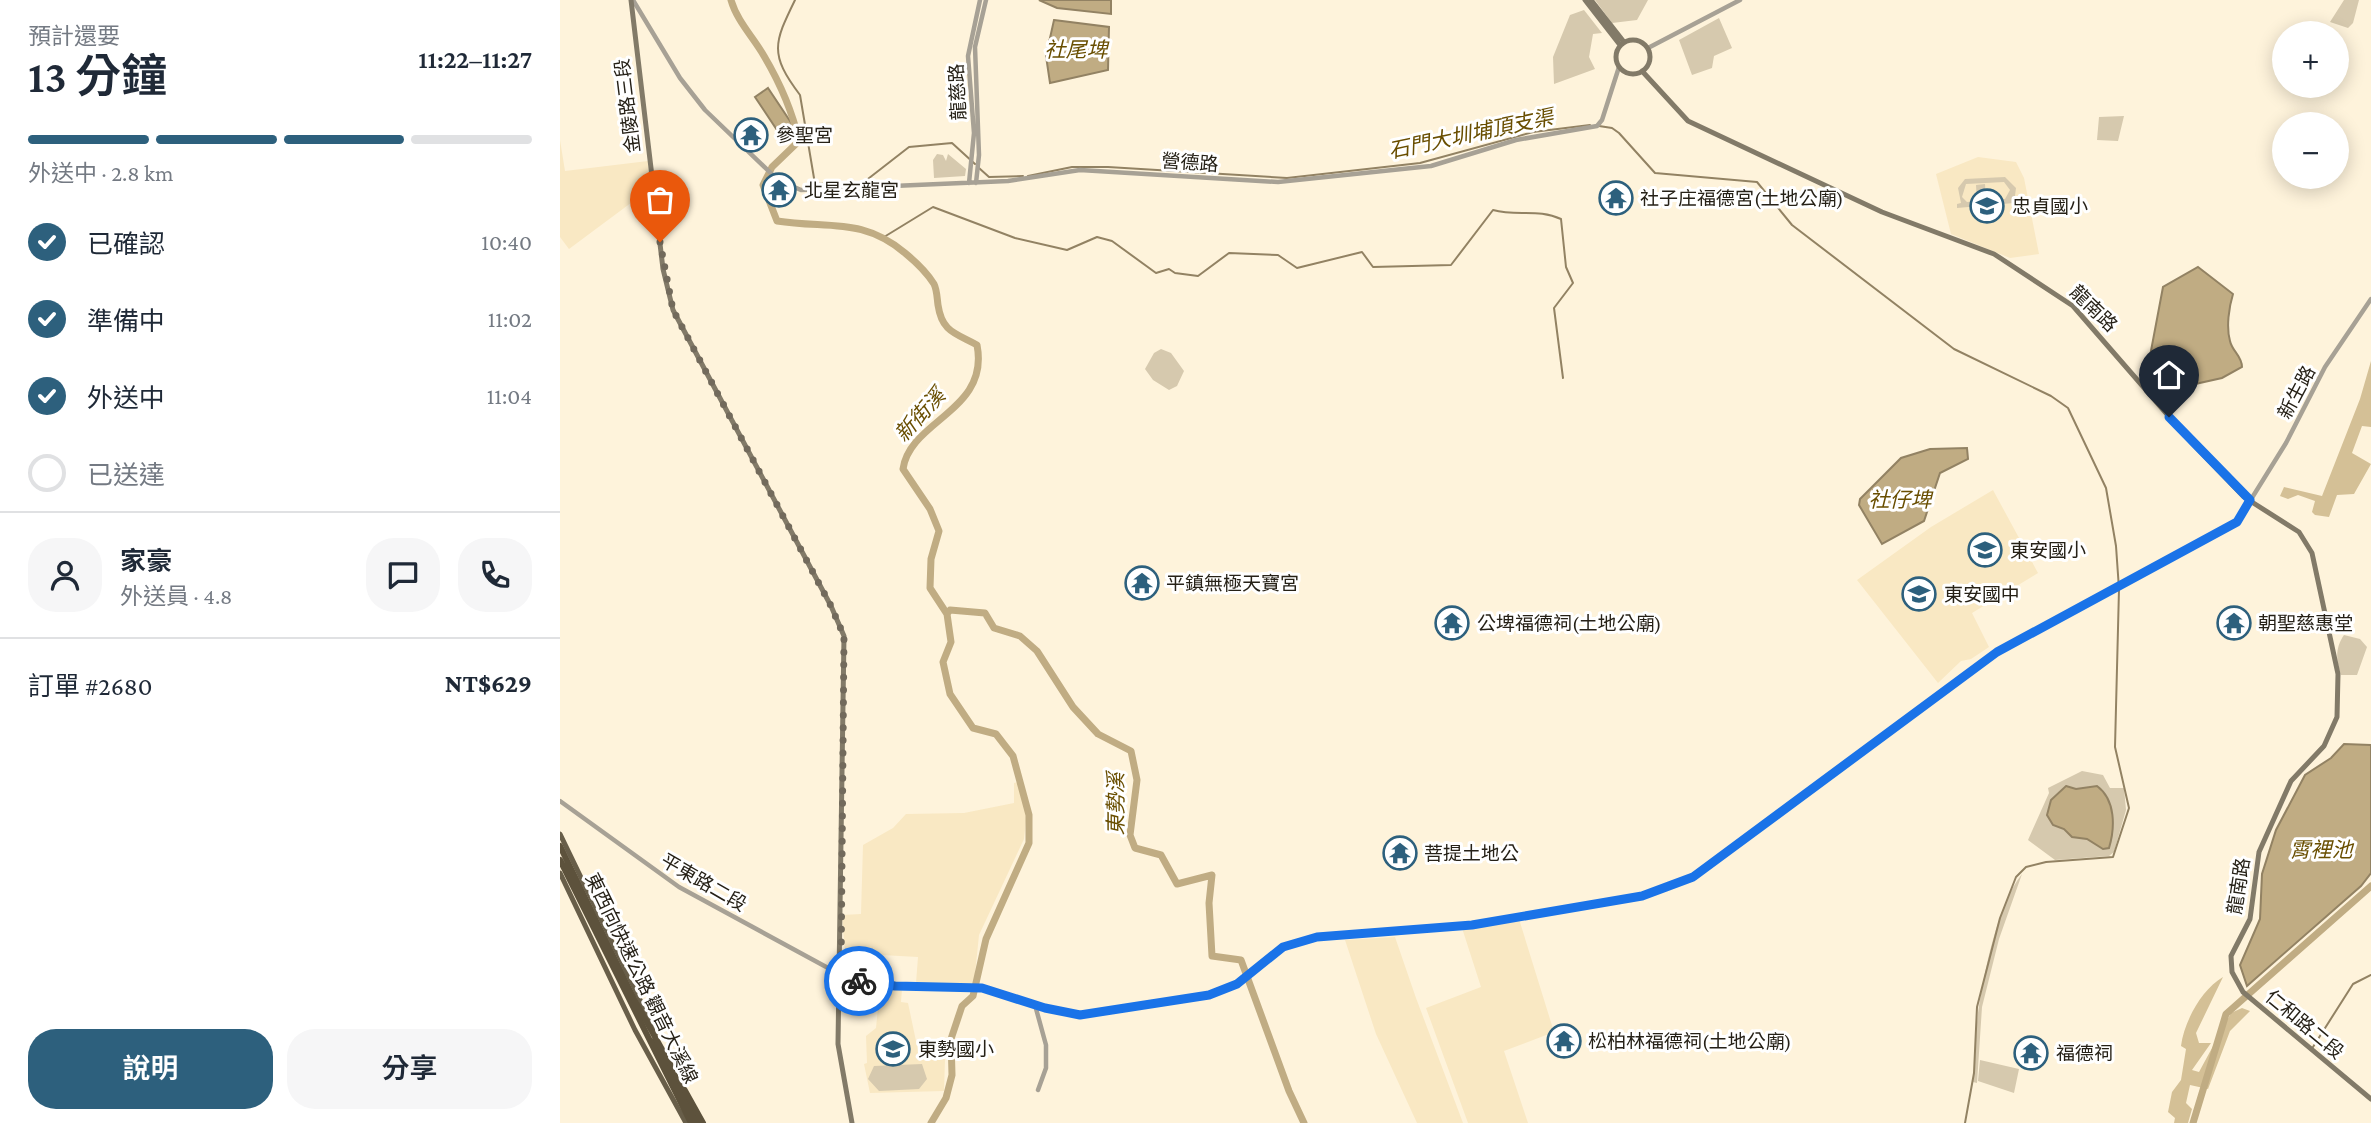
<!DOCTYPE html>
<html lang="zh-TW">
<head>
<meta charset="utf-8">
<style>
	:root { --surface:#fff; --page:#f6f6f7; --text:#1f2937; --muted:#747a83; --line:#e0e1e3; --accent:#2d607d }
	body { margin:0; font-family:"Crimson Pro","Noto Sans TC",serif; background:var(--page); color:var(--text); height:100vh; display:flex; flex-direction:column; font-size:26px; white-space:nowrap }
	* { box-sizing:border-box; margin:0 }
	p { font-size:23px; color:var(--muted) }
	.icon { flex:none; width:38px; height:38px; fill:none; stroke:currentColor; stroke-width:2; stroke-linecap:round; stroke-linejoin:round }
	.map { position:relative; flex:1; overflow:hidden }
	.details { display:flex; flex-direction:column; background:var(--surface); width:560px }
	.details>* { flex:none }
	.controls { position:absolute; left:1712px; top:21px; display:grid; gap:14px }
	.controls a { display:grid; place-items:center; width:77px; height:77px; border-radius:50%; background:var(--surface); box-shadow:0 4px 18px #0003; font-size:35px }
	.pin { position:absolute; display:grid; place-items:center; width:60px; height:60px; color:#fff; margin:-72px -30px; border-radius:50% 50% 50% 0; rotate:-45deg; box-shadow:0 0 7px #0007 }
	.pin .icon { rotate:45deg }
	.courier { position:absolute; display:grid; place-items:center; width:70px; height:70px; margin:-35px; border:5px solid #1a73e8; border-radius:50%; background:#fff; color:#222; box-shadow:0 2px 9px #0007 }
	.summary em { font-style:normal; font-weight:600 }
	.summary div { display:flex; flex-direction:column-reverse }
	.summary { display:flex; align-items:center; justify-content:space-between; height:119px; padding:0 28px }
	h1 { font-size:46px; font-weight:600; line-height:52px }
	.bar { display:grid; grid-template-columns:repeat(4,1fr); gap:10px 7px; align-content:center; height:84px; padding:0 28px }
	.bar i { height:9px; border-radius:5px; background:var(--line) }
	.bar .selected { background:var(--accent) }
	.bar p { grid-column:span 4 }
	.line { display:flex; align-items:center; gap:18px; padding:0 28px; border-top:2px solid var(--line) }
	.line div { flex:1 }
	.round { display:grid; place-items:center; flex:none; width:74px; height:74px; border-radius:28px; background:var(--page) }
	ol { padding:0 28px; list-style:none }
	li { display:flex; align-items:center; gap:21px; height:77px }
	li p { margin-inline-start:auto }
	li .icon { padding:7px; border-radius:50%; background:var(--accent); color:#fff; stroke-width:4 }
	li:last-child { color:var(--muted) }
	li i { width:38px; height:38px; border:4px solid var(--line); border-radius:50% }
	.primary-button { display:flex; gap:14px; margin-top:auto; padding:14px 28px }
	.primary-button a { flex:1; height:80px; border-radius:28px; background:var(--accent); color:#fff; font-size:28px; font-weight:600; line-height:80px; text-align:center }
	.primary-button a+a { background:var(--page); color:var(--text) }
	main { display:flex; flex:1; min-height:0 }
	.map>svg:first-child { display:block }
	.built { fill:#f9e8c3 }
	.green { fill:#d6c9ae; fill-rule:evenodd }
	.forest { fill:#d4c096 }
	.water { fill:#c0ac83; stroke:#928263; stroke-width:2 }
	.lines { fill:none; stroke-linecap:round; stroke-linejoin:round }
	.stream { stroke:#928263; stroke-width:2 }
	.river { stroke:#c0ac83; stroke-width:7 }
	.tertiary { stroke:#a7a195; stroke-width:4.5 }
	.secondary { stroke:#827a68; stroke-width:5 }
	.primary { stroke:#685e49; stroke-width:5 }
	.trunk { stroke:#5d523c; stroke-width:6 }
	.trunk-bridge { stroke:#5d523c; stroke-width:6 }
	.done { stroke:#726a5c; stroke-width:7; stroke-dasharray:0 12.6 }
	.route { stroke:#1a73e8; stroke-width:9 }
	.labels { text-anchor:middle; stroke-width:6; stroke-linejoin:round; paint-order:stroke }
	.street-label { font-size:19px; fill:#262117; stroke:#fff }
	.poi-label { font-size:19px; fill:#262117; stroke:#fff; text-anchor:start }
	.water-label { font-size:21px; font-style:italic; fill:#694e00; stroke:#fff }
</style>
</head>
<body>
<main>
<section class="details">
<div class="summary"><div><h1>13 分鐘</h1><p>預計還要</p></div><em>11:22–11:27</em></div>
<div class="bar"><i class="selected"></i><i class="selected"></i><i class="selected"></i><i></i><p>外送中 · 2.8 km</p></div>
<ol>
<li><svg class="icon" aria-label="check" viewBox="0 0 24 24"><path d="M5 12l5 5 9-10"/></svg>已確認<p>10:40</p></li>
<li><svg class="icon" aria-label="check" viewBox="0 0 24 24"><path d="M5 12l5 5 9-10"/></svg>準備中<p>11:02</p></li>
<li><svg class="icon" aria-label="check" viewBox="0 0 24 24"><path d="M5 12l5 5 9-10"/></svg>外送中<p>11:04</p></li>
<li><i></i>已送達</li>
</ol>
<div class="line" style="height:126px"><a class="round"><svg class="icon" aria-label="person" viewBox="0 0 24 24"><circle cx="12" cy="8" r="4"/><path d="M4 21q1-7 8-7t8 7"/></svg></a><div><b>家豪</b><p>外送員 · 4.8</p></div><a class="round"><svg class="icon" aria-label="chat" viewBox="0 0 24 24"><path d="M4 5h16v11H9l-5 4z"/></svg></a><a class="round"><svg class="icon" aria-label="phone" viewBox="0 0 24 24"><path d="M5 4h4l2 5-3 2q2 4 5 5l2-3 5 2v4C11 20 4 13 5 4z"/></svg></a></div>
<div class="line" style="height:91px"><div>訂單 #2680</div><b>NT$629</b></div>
<div class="primary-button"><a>說明</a><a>分享</a></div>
</section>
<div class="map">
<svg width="1811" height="1123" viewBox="0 0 1811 1123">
	<rect width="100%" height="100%" fill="#fef3db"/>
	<path class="built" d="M0,140L5,171L88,161L90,183L87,191L9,249L0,237Z
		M1418,157L1456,162L1464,178L1479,254L1450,258L1391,234L1376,174Z
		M1433,490L1478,573L1412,613L1429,647L1411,659L1401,661L1378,683L1297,580L1371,527Z
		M458,782L467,812L464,839L419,935L414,984L356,983L358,957L285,953L282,915L301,914L303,845L333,828L346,814L404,813L454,803V783Z
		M959,919L994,1032L944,1051L968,1123H908L866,1008L921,987L902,928Z
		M835,937L856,998L903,1123H857L816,1034L785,940Z
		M320,987L342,989L341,1002L348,1003L360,1060L385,1059L384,1091L310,1093L304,1064L307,1063L306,1036L316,1028Z"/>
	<path class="green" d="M1035,0H1088L1077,20L1052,23Z
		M1784,0H1799L1793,23L1788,28L1770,22Z
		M1024,10L1042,33L1033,34L1029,57L1035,69L994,84L993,57L1010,15Z
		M1159,18L1172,48L1154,56L1152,68L1132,75L1119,40Z
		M1564,116L1558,141L1537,140L1539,117Z
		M377,154L383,155L386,161L388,154L406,169L405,176L374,178L373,160Z
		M1445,177L1456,188L1454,203L1397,208V204L1401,203L1398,188L1405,179ZM1444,182L1450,190L1445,199L1426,200L1425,184L1416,185L1417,201L1407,202L1402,197L1406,184Z
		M601,349L611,353L624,371L617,386L609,390L593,380L585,369L594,353Z
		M1784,635L1800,639L1807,647L1797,675H1781C1776,660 1775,648 1784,635Z
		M1522,771L1543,775L1550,788H1564L1566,810L1554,852L1549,856L1495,860L1468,840L1489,793L1488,788Z
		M1462,874L1439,939L1422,1007L1417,1083L1413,1082C1416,1060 1415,1036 1418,1013C1424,973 1437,905 1462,874Z
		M1420,1060L1459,1069L1454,1093L1418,1081Z
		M362,1064L367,1079L359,1089L319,1091L308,1079L314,1066Z"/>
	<path class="forest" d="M1811,361V427L1802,426L1792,453L1811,464L1794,494L1777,495L1769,517L1755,515L1752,512L1755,501L1738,495L1728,499L1720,496L1724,487L1762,496L1800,399Z
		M1663,977L1636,1033L1639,1043H1651L1632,1070L1639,1072L1671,1013L1682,1008L1690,1011L1670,1031L1648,1089L1630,1085L1626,1103L1632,1109L1628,1123H1614L1615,1118L1608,1112L1612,1092L1621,1080L1626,1049L1621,1046C1624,1022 1641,990 1663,977Z"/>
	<path class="water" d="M479,0H551V14L497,8Z
		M494,20L549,27L548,70L490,83L486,56Z
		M208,88L232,124L219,133L195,97Z
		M1638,267L1673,294C1669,307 1666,327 1670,341C1672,351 1682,356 1682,367L1662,378L1608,390L1590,356L1603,287Z
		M1407,448L1408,459L1380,473L1364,521L1322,544L1299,505L1300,499L1341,458L1370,449Z
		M1784,744L1811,745V873L1801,886L1687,986L1680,965L1700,919L1702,874L1716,830L1745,775L1771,758Z
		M1506,786L1516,789L1537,786C1556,800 1555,828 1549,848L1543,849L1527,839L1512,837L1504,829L1493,825L1487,815L1491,800Z"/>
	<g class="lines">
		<path class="stream" d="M235,0C214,43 209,54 240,95L255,184L304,182L349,147L392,143L415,164
			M1039,126L1052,128L1059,133L1095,173L1197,182L1232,225L1394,349L1491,396L1508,408L1546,488L1556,546L1559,589L1555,747L1569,808L1553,857L1486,862L1466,867L1456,877L1440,918L1417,1007L1414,1073L1405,1123
			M419,168L429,177L463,176
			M468,176L512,167H548L727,178L860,163L973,132L1030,125
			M324,237L373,207L455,238L507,250L537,237L552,241L596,273L609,269L615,273L638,276L669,253L718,255L737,268L802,252L813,267L891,265L933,210C957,217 978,208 1001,219L1006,267L1013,283L994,308L1003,378
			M1753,1047L1793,984L1811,975"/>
		<path class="river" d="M171,0C177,21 193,37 204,56C220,83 232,110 239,141L212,167L203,185L217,221C268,229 302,217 345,253C356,262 366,271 374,284C377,290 377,298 378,305C382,332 395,333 417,345C430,411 350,420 343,469L370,509L379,531L371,559L370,588L387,614L391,642L383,662L390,694L413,728L436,734L453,756L469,815V843L426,939L413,996L402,1006L391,1039L392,1075L386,1098L371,1123
			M387,614L390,610L425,613L434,628L460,636L477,651L513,707L538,734L571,751L577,780L570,835L575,848L601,855L617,884L652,875L649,903L652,956L681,960L729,1091L744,1123
			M1633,1123L1666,1014L1811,886"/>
		<path class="tertiary" d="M73,0L120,78L145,110L218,180L241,190L448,181L520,170L718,182L871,166L956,140L1037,126L1042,120L1059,67
			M1088,48L1180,0
			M409,183L414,133L408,56L420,0
			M416,183L419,155L415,47L426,0
			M0,801L119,887L281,975C332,992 371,981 421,988C455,993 485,1012 520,1015L649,995L677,984L707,958L738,941L757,937L876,929L958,918L1081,896L1133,878L1437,652L1677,522L1726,443L1765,367L1811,299
			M475,1005L486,1045V1068L478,1090"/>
		<path class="secondary" d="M71,0L103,269L113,310L271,606L284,636L278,1044L292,1123
			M1025,0L1060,45
			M1031,0L1064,42
			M1056 57a17 17 0 1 1 34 0a17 17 0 1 1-34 0Z
			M1082,71L1128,121L1322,212L1434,254L1513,306L1633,444L1684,497L1739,532L1752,553L1778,674L1777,717L1764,746L1731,781L1699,852L1690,919L1671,956L1672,972L1683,992L1811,1099"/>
		<path class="primary" d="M0,834L96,1033
			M0,873L75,1030L126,1123"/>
		<path class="trunk" d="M0,846L73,997
			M0,860L131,1123
			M94,1041L137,1123"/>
		<path class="trunk-bridge" d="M70,992L143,1123"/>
	</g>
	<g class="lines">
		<path class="done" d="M100,242L113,310L271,606L284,636L281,975L299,981"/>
		<path class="route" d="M299,981L335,986L422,988L485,1008L520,1015L649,995L677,984L723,947L757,937L912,925L1082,896L1133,877L1437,652L1677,522L1690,500L1609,417"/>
	</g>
	<defs>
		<symbol id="temple-ring" viewBox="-11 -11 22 22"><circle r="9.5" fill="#fff" stroke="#2d607d" stroke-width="1.5"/><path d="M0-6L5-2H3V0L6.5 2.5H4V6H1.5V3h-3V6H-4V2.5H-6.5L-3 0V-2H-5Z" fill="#2d607d"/></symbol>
		<symbol id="school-ring" viewBox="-11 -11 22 22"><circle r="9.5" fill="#fff" stroke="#2d607d" stroke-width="1.5"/><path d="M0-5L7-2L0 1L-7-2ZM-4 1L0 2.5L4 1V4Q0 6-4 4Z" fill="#2d607d"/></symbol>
	</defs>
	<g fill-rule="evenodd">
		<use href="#temple-ring" x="172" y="116" width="38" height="38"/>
		<use href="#temple-ring" x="200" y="171" width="38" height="38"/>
		<use href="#temple-ring" x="1037" y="179" width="38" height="38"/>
		<use href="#school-ring" x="1408" y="187" width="38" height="38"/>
		<use href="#school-ring" x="1406" y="531" width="38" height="38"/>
		<use href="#temple-ring" x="563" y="564" width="38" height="38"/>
		<use href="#school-ring" x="1340" y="575" width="38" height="38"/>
		<use href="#temple-ring" x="873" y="604" width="38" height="38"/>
		<use href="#temple-ring" x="1655" y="604" width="38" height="38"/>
		<use href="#temple-ring" x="821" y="834" width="38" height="38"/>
		<use href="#temple-ring" x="985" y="1022" width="38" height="38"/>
		<use href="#school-ring" x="314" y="1030" width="38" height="38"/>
		<use href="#temple-ring" x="1452" y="1034" width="38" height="38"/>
	</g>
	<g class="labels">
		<g class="street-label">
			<text transform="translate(397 92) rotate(-93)" y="7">龍慈路</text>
			<text transform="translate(67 106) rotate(-97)" y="7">金陵路三段</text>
			<text transform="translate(630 162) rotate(4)" y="7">營德路</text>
			<text transform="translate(1534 308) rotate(44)" y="7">龍南路</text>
			<text transform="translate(1736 392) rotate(-62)" y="7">新生路</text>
			<text transform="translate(144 882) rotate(30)" y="7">平東路二段</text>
			<text transform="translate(1678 886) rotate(-81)" y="7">龍南路</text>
			<text transform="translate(82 978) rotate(64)" y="7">東西向快速公路 觀音大溪線</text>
			<text transform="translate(1745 1024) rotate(40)" y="7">仁和路二段</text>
		</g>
		<g class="poi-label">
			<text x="216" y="142">參聖宮</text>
			<text x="244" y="197">北星玄龍宮</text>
			<text x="1080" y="205">社子庄福德宮(土地公廟)</text>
			<text x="1452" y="213">忠貞國小</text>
			<text x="1450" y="557">東安國小</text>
			<text x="606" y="590">平鎮無極天寶宮</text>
			<text x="1384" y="601">東安國中</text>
			<text x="917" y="630">公埤福德祠(土地公廟)</text>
			<text x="1698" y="630">朝聖慈惠堂</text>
			<text x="864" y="860">菩提土地公</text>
			<text x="1028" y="1048">松柏林福德祠(土地公廟)</text>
			<text x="358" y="1056">東勢國小</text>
			<text x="1496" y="1060">福德祠</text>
		</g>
		<g class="water-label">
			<text x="516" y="57">社尾埤</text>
			<text transform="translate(911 134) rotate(-12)" y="7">石門大圳埔頂支渠</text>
			<text transform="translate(360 415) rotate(-48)" y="7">新街溪</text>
			<text x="1340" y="507">社仔埤</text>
			<text transform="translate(556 804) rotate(-90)" y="7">東勢溪</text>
			<text x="1761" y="857">霄裡池</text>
		</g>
	</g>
</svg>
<div class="controls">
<a>+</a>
<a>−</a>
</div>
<div class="pin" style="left:100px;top:242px;background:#ea580c"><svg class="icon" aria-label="bag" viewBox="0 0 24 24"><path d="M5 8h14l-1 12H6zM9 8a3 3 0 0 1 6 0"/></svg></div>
<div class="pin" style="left:1609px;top:417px;background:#1f2937"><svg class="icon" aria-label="home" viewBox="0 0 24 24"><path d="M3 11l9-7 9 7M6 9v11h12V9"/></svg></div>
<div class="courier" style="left:299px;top:981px"><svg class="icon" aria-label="bike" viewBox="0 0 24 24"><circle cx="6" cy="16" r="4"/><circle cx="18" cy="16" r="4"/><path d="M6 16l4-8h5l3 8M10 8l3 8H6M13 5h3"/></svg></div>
</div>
</main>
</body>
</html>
